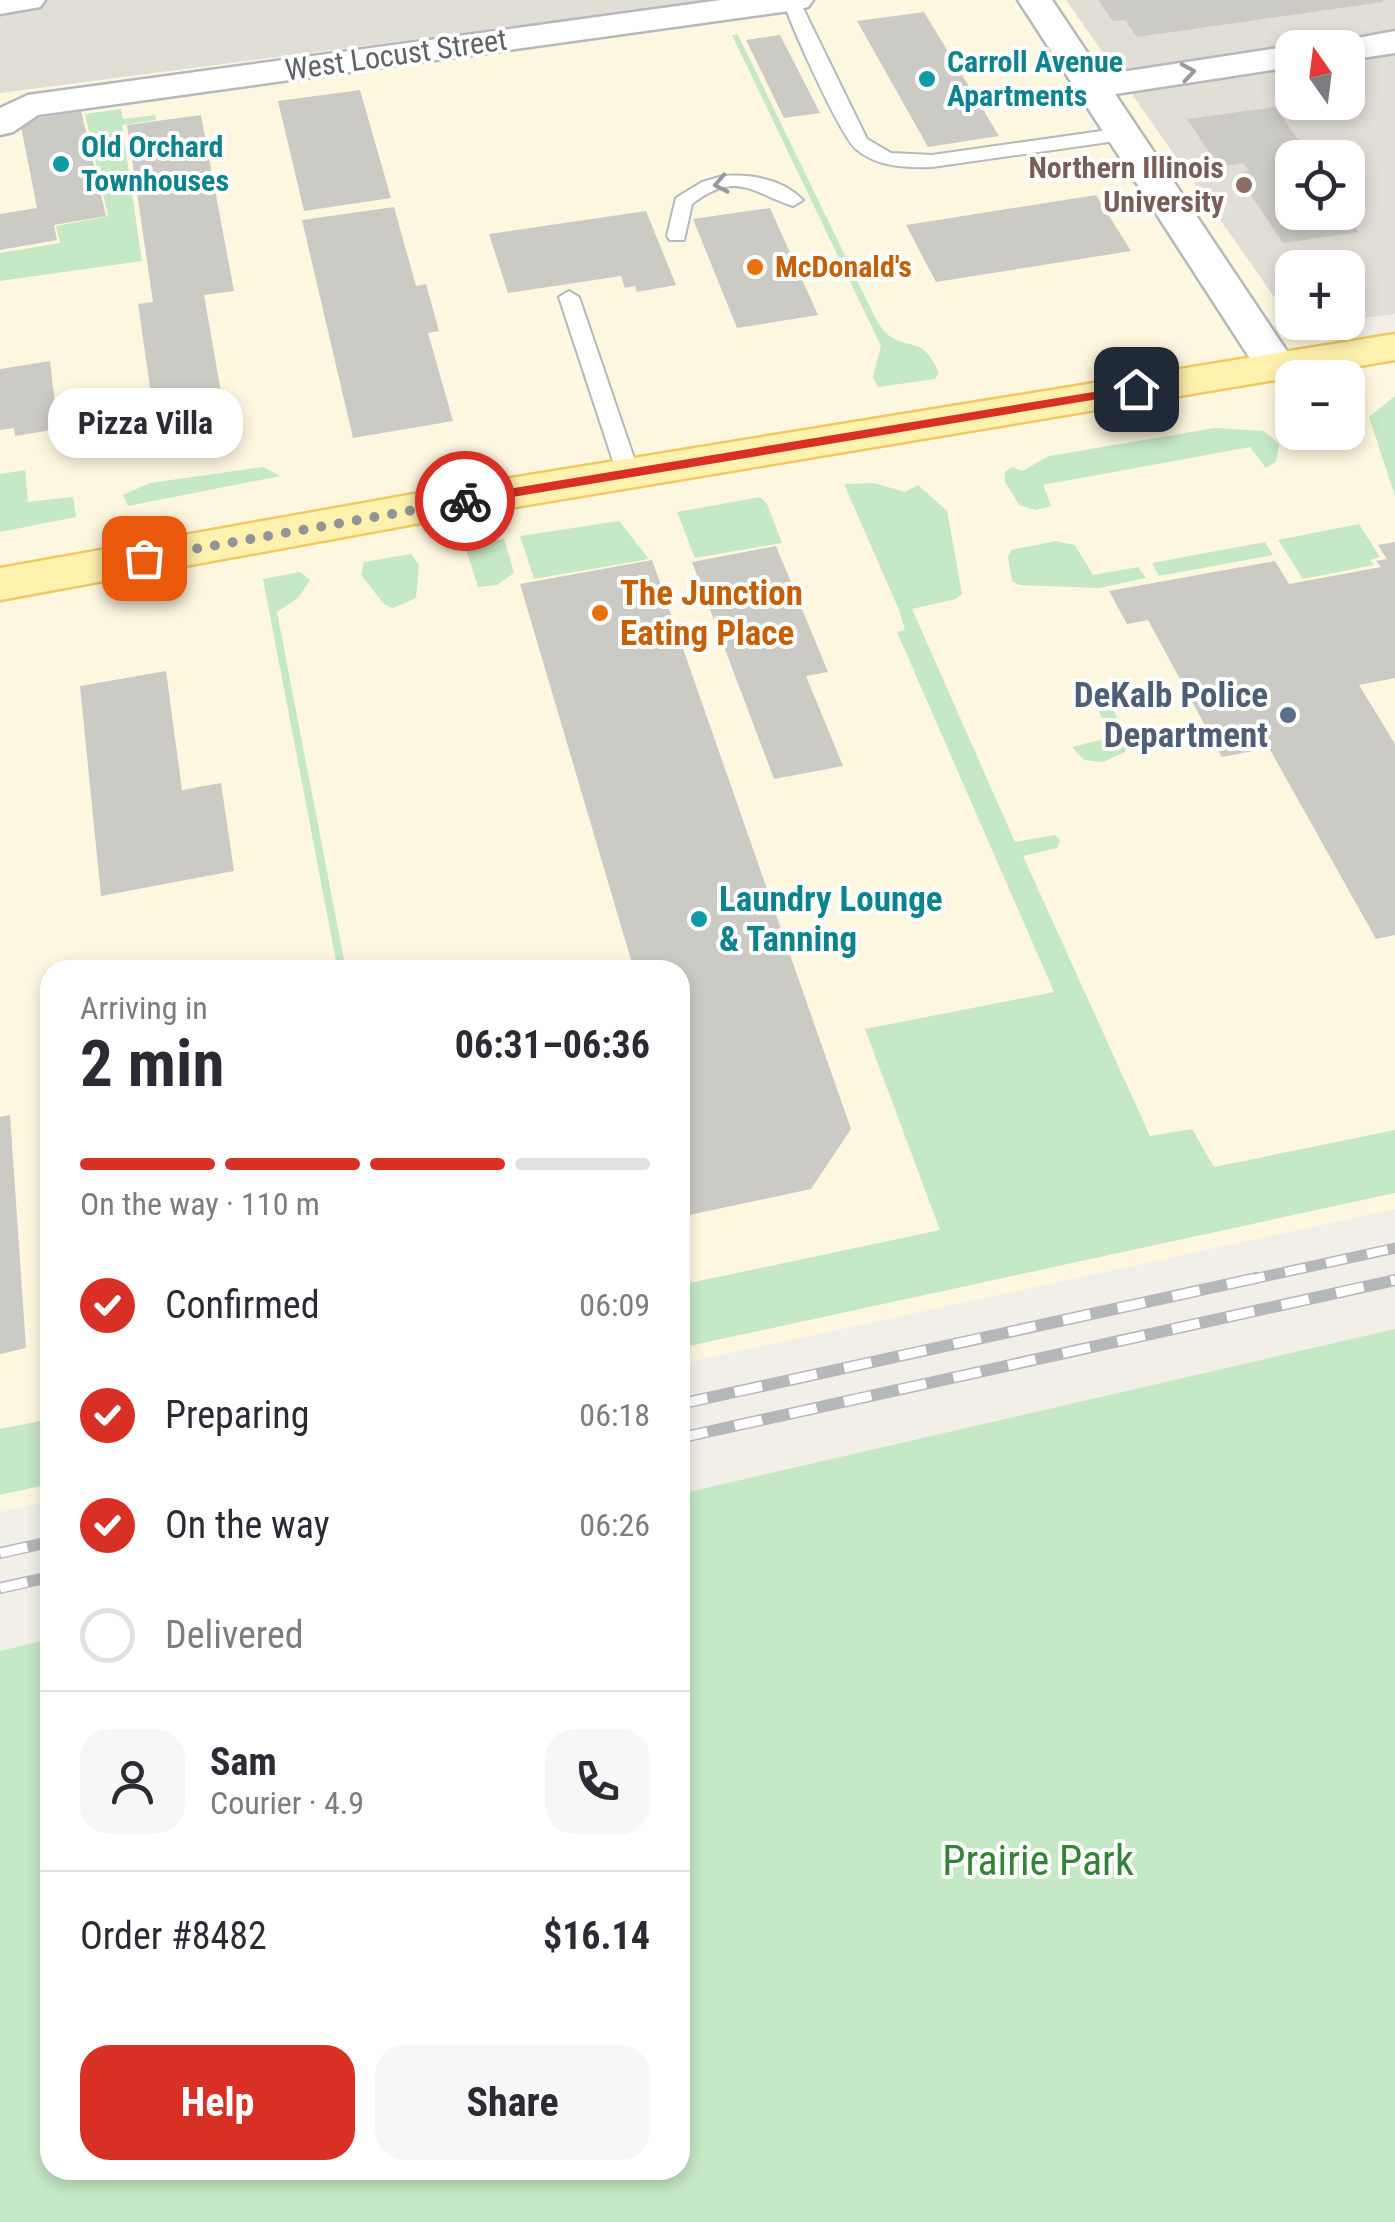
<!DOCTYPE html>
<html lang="en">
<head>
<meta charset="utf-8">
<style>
	:root { --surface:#fff; --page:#f7f7f7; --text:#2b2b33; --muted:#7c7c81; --line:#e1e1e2; --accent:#d93025 }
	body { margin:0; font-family:"Roboto Condensed",sans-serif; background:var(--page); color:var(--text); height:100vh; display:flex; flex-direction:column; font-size:38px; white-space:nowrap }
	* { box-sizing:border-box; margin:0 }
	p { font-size:32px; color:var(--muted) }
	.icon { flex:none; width:55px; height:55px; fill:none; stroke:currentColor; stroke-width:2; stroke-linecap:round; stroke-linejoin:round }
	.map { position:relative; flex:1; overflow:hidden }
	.details { position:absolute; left:40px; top:960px; width:650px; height:1220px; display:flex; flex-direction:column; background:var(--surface); border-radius:30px; box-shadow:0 5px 15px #0003 }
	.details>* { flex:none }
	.needle { width:65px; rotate:346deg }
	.fabs { position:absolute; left:1275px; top:30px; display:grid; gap:20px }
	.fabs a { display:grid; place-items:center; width:90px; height:90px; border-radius:20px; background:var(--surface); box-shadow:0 5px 15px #0003; font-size:50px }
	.pin { position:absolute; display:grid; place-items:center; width:85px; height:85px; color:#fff; margin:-42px; border-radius:20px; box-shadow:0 5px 15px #0006 }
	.courier { position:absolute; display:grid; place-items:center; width:100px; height:100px; margin:-50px; border:8px solid #d93025; border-radius:50%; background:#fff; color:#222; box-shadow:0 2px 12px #0007 }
	.bubble { position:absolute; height:70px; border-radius:30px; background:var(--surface); box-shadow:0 5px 15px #0003; font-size:32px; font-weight:700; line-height:70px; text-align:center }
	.summary em { font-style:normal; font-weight:700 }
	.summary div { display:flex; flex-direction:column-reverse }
	.summary { display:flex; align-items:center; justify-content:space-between; height:170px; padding:0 40px }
	h1 { font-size:65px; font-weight:700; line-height:75px }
	.bar { display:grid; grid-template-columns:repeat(4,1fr); gap:15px 10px; align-content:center; height:120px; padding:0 40px }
	.bar i { height:12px; border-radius:8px; background:var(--line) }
	.bar .on { background:var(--accent) }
	.bar p { grid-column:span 4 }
	.line { display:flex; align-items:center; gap:25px; padding:0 40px; border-top:2px solid var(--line) }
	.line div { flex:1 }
	.round { display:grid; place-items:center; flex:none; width:105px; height:105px; border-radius:30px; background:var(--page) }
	ol { padding:0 40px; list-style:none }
	li { display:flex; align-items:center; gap:30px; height:110px }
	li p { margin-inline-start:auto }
	li .icon { padding:10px; border-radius:50%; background:var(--accent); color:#fff; stroke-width:4 }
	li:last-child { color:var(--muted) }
	li i { width:55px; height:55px; border:5px solid var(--line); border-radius:50% }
	.action { display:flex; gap:20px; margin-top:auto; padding:20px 40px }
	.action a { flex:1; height:115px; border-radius:30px; background:var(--accent); color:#fff; font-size:40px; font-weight:700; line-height:115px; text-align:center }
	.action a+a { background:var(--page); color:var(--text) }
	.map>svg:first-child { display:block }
	.commercial { fill:#fef7e0; fill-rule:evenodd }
	.education { fill:#e1ded6; fill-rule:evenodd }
	.green { fill:#c5e8c5 }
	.building { fill:#cccac5 }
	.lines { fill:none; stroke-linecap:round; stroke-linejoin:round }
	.service-casing { stroke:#b5b8bc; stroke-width:4 }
	.minor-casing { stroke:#b5b8bc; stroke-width:5 }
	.primary-casing { stroke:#f2c960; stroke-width:5 }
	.service { fill:#fff; fill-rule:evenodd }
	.minor { fill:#fff; fill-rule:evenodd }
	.primary { fill:#fff2af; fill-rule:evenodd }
	.rail-far1-casing { stroke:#b6b7b8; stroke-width:11 }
	.rail-casing { stroke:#b6b7b8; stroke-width:12 }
	.rail-far1 { stroke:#fff; stroke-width:8; stroke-dasharray:21; stroke-linecap:butt }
	.rail { stroke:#fff; stroke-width:9; stroke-dasharray:28; stroke-linecap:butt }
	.oneway { stroke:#979a9d }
	.route { fill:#d93025 }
	.done { stroke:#929495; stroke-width:10; stroke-dasharray:0 18 }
	.culture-dot { fill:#0f9aa8; stroke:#fff; stroke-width:4 }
	.education-dot { fill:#8d6e63; stroke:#fff; stroke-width:4 }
	.food-dot { fill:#e8710a; stroke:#fff; stroke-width:4 }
	.service-dot { fill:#5c6f8a; stroke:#fff; stroke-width:4 }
	.labels { text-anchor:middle; stroke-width:8; stroke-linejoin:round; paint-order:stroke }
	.far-street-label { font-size:30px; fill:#5f6368; stroke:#fff }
	.far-culture-label { font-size:30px; font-weight:bold; fill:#0d838f; stroke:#fff; text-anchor:start }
	.far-education-label { font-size:30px; font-weight:bold; fill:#785e54; stroke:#fff; text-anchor:end }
	.far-food-label { font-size:30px; font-weight:bold; fill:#c56008; stroke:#fff; text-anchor:start }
	.food-label { font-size:35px; font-weight:bold; fill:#c56008; stroke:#fff; text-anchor:start }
	.service-label { font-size:35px; font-weight:bold; fill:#4e5e75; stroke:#fff; text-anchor:end }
	.culture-label { font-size:35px; font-weight:bold; fill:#0d838f; stroke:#fff; text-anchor:start }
	.near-park-label { font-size:42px; fill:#348238; stroke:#fff }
</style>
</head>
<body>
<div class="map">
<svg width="1395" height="2222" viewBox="0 0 1395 2222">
	<rect width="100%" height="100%" fill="#f1efe8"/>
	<path class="commercial" d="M718,0H1066L1296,328L1395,364V1209L680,1364V970H50V1501L0,1512V93ZM1292,378H1348V432H1292Z"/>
	<path class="education" d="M0,0H718L0,93Z
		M1066,0H1395V314L1348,320V268H1292V322L1332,323L1296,328ZM1292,48H1348V102H1292ZM1292,158H1348V212H1292Z"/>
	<path class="green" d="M732,35H738L873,313C876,319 882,330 887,334C911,352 922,334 939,373L935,379L878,387L873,377L881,346Z
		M121,109L123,119L155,115L156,120L122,125L142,261L0,281V253L60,243L56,226L108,216L85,114Z
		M1395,396V496L1369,417Z
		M1215,428L1264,431L1279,444L1276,462L1266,468L1250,447L1043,485L1051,506L1036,510L1019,505L1005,482V472L1012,467L1022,471L1049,456Z
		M263,467L280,476L128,506L123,495L150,483Z
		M25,470L28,502L73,497L76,517L0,532V474Z
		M874,483L905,492L918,485L947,511L962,594L956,599L912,609L1015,842L1055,835L1060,840L1057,848L1023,856L1150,1136L1192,1129L1214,1167L1395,1130V1193L680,1348V1285L940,1230L865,1029L1054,992L897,632L905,630L899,610L844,484Z
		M760,497L767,504L782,543L695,558L677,512Z
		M619,521L649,559L534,579L520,536Z
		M1359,524L1380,557L1370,560L1374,565L1303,579L1278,540Z
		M504,539L514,573L497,585L478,587L465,546Z
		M1055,541L1075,545L1093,575L1138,567L1146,578L1099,588L1019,585L1012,581L1008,557L1011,550Z
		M1265,542L1273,555L1159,576L1152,563Z
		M411,554L419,565L416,598L393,608L384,604L361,575L364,562Z
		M300,572L310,580L298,598L277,612L346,970H338L336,961L263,579Z
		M1110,703L1128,742L1125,752L1103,762L1084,760L1072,747L1112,737L1096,706Z
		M1395,1329V2222H0V1651L50,1639V2170H680V1494Z
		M50,1419V1484L0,1495V1429Z"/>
	<path class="building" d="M1098,0H1383V2L1137,37L1125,20L1113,21Z
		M924,12L999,136L928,147L857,21Z
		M780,35L820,113L784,118L746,40Z
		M360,90L391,198L304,211L278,101Z
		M1275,107L1306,151L1291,154L1292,212H1344L1358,232L1283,243L1242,182L1248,181L1242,172L1249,171L1244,163L1219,167L1187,119Z
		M81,111L106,216L54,225L57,240L0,250V214L37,208L20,121Z
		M201,115L234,291L204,295L229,438L158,443L138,304L153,302L127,125Z
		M1096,195L1131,251L936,282L906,225Z
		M394,207L416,286L426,284L439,331L428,333L453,421L353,438L302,220Z
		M770,208L818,315L737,328L693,219Z
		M646,211L676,285L637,292L635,286L625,288L621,276L508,293L489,234Z
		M50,361L58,429L15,436L14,428L0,430V369Z
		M1395,542V678L1359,685L1395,744V935L1376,939L1269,748L1222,757L1148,620L1127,624L1109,591L1275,561L1289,584L1381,567L1376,561L1387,559L1378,545Z
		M776,546L828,672L806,676L843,766L774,779L692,562Z
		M652,560L851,1129L811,1189L680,1217V970H634L520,584Z
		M166,671L182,790L221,783L234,871L101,896L80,686Z
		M10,1115L26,1348L0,1354V1117Z"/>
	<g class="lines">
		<defs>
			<path id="service" d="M783,0H799L867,139L891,153L932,155L1123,128L1132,134L1123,140L932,167C906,168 877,167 856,149C840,135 790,24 783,0Z
				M723,176C751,174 782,179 803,200L793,206C751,192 736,170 692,204L684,240H670L667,236L676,198L702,182Z
				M569,291L579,297L639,473L636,478L628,480L617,473L559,297Z"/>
			<path id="minor" d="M0,0H45L40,7L0,14Z
				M721,0H813L808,7L796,10L38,115L13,132L0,135V108L28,95Z
				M1018,0H1052L1102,75L1292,46L1296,48H1292V67L1115,94L1296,365L1290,374L1275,378L1260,374Z
				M1395,31V53L1348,60V48H1331L1336,42Z"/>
			<path id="primary" d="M1395,334V360L431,521L0,600V568L431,491Z"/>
		</defs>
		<use href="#service" class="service-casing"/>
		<use href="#minor" class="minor-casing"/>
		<use href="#primary" class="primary-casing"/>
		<use href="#service" class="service"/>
		<use href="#minor" class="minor"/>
		<use href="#primary" class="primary"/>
		<defs>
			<path id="rail-far1" d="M1244,1281L1395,1248
				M1391,1281L1395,1280"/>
			<path id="rail" d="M680,1404L1256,1278
				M680,1438L1395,1280
				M0,1553L50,1542
				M0,1588L50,1577"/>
		</defs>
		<use href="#rail-far1" class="rail-far1-casing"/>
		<use href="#rail" class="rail-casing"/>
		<use href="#rail-far1" class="rail-far1"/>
		<use href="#rail" class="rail"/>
	</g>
	<defs><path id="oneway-chevron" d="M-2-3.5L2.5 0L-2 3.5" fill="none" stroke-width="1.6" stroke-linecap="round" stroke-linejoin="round" transform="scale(2.5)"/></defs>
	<g class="oneway">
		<use href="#oneway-chevron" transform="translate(1188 72) rotate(-9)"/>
		<use href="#oneway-chevron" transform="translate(721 184) rotate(169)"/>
	</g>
	<path class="route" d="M1136,385L1142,389L1140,392L465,505L458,501L465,496Z"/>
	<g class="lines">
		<path class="done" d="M144,558L465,501"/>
	</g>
	<g class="culture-dot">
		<circle cx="927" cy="79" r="10"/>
		<circle cx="61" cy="164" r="10"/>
		<circle cx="699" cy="919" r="10"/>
	</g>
	<circle class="education-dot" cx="1244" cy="185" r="10"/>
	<g class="food-dot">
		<circle cx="755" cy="267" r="10"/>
		<circle cx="600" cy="613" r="10"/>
	</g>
	<circle class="service-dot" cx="1288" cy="715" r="10"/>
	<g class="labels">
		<g class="far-street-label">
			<text transform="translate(396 55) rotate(-8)" y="10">West Locust Street</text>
		</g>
		<g class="far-culture-label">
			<text x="947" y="72">Carroll Avenue<tspan x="947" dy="34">Apartments</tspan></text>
			<text x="81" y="157">Old Orchard<tspan x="81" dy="34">Townhouses</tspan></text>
		</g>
		<g class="far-education-label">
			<text x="1224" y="178">Northern Illinois<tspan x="1224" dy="34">University</tspan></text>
		</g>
		<g class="far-food-label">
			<text x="775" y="277">McDonald's</text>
		</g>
		<g class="food-label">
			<text x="620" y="605">The Junction<tspan x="620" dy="40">Eating Place</tspan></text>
		</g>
		<g class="service-label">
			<text x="1268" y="707">DeKalb Police<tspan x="1268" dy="40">Department</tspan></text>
		</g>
		<g class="culture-label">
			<text x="719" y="911">Laundry Lounge<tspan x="719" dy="40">&amp; Tanning</tspan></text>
		</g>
		<g class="near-park-label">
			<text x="1038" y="1875">Prairie Park</text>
		</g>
	</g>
</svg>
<div class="fabs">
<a><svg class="needle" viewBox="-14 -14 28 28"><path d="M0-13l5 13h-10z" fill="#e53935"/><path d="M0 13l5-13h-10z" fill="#7c7c81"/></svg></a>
<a><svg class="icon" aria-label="locate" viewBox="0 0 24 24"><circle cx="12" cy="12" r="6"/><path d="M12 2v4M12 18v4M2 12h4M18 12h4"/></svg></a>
<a>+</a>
<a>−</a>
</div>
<div class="pin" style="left:144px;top:558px;background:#ea580c"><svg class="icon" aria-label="bag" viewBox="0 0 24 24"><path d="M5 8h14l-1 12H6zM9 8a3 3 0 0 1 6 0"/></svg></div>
<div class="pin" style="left:1136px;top:389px;background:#1f2937"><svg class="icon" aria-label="home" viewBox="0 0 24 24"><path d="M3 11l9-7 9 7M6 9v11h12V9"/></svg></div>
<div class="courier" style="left:465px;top:501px"><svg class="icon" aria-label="bike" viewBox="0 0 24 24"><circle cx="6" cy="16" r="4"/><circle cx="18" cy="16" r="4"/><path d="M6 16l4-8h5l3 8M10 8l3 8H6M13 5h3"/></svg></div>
<div class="bubble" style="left:48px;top:388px;width:195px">Pizza Villa</div>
<section class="details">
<div class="summary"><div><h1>2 min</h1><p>Arriving in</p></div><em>06:31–06:36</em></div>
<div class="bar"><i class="on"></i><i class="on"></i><i class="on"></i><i></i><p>On the way · 110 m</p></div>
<ol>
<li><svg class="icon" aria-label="check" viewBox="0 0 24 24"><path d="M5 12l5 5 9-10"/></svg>Confirmed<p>06:09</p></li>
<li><svg class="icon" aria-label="check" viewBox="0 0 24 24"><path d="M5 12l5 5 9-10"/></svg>Preparing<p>06:18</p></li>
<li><svg class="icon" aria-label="check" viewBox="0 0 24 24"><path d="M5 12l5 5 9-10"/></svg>On the way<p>06:26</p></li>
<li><i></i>Delivered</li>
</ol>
<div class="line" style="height:180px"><a class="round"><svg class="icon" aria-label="person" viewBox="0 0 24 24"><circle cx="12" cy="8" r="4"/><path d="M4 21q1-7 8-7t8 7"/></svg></a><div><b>Sam</b><p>Courier · 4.9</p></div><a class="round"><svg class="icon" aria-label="phone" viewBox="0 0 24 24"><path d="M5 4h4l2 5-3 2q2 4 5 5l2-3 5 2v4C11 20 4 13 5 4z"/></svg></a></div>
<div class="line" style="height:130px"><div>Order #8482</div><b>$16.14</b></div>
<div class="action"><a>Help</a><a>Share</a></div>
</section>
</div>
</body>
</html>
